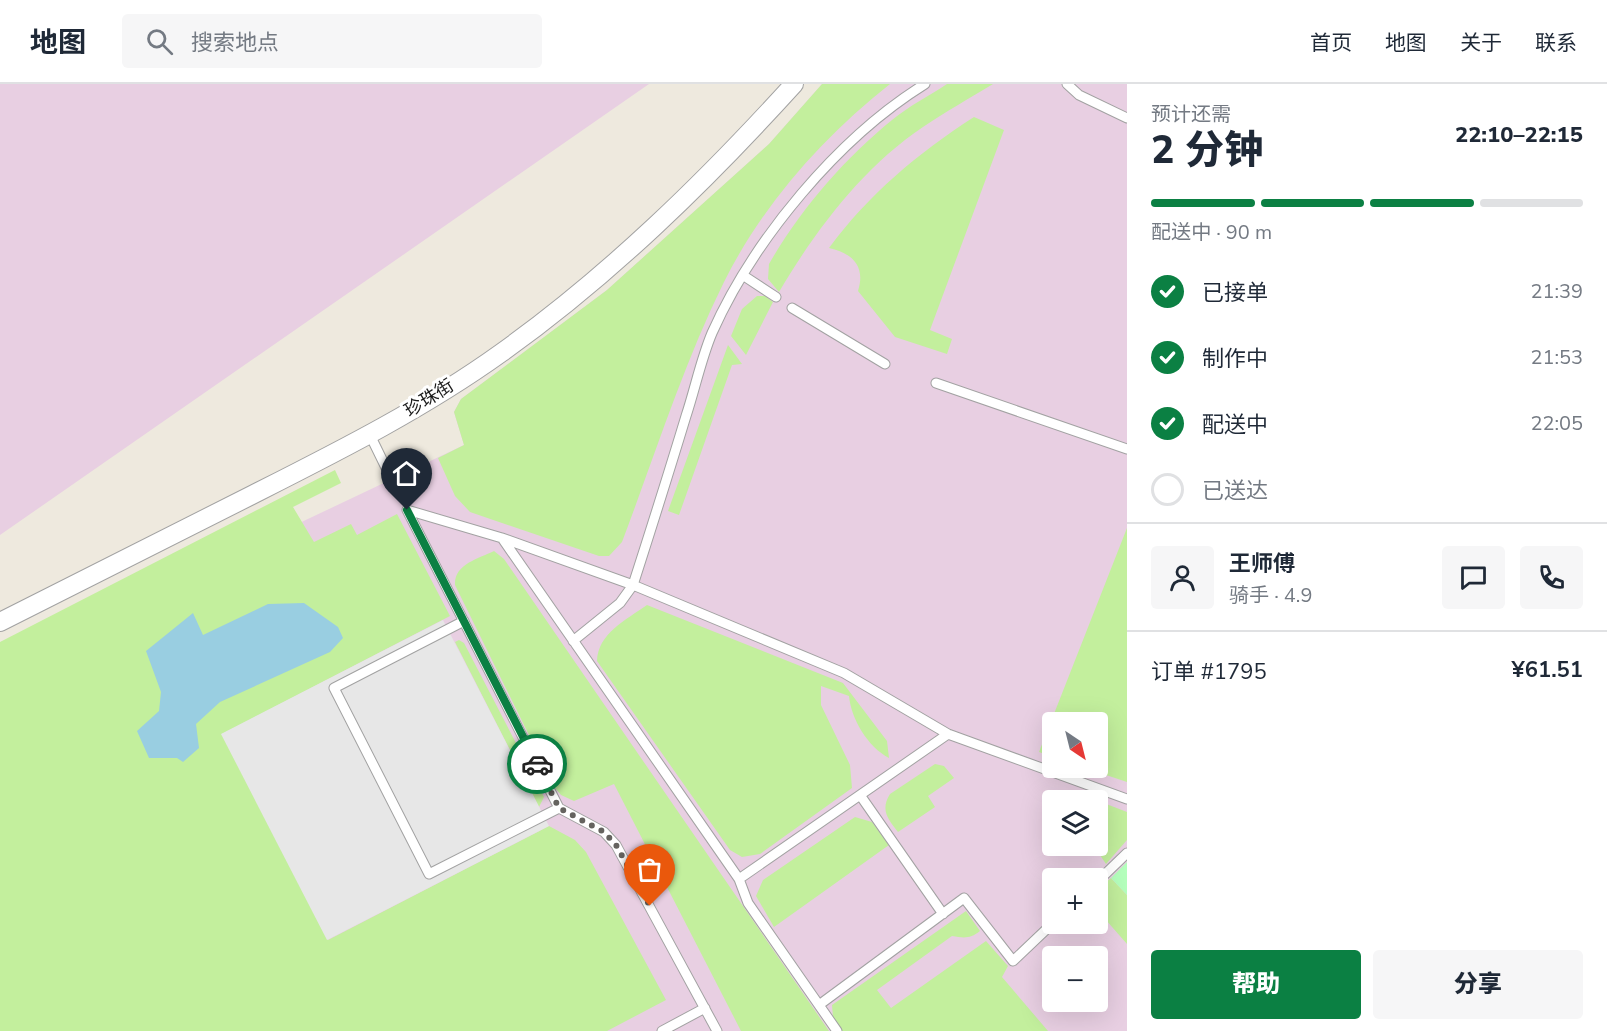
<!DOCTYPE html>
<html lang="zh">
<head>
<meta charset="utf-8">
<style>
	:root { --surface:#fff; --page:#f6f6f7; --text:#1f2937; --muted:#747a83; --line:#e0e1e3; --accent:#0b8043 }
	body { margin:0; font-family:"Nunito Sans","Noto Sans SC",sans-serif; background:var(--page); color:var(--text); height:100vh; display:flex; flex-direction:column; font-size:22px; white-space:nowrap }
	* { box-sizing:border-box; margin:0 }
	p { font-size:20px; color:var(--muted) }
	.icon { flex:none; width:33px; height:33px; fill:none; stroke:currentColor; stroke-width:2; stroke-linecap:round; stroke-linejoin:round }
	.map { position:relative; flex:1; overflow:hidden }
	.side { display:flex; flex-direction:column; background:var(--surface); width:480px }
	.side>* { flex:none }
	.needle { width:39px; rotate:145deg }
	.fabs { position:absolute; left:1042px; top:628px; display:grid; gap:12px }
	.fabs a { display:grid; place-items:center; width:66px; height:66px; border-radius:6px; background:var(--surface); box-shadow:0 6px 24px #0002; font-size:30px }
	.pin { position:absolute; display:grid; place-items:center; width:51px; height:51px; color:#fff; margin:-62px -26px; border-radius:50% 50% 50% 0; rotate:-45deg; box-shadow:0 0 6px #0007 }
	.pin .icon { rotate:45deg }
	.courier { position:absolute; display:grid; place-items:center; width:60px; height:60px; margin:-30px; border:4px solid #0b8043; border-radius:50%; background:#fff; color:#222; box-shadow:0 2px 8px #0007 }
	.head em { font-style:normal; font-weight:800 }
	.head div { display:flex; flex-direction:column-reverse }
	.head { display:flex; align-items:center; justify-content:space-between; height:102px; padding:0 24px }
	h1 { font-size:39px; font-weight:800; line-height:45px }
	.bar { display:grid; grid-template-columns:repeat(4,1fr); gap:9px 6px; align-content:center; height:72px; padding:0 24px }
	.bar i { height:8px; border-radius:4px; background:var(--line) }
	.bar .selected { background:var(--accent) }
	.bar p { grid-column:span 4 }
	.line { display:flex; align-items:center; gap:15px; padding:0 24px; border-top:2px solid var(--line) }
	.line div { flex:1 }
	.round { display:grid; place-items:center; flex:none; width:63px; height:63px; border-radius:6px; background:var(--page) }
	ol { padding:0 24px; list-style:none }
	li { display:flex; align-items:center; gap:18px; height:66px }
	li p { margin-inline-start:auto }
	li .icon { padding:6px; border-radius:50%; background:var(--accent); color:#fff; stroke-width:4 }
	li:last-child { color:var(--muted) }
	li i { width:33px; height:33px; border:3px solid var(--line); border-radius:50% }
	.action { display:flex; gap:12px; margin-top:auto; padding:12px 24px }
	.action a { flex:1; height:69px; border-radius:6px; background:var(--accent); color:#fff; font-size:24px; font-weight:800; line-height:69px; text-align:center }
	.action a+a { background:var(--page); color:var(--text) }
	header { display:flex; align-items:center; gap:36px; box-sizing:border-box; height:84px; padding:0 30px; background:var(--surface); border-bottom:2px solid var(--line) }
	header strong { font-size:28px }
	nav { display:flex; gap:33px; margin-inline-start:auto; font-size:21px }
	.search { width:420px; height:54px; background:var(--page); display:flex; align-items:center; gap:15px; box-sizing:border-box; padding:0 21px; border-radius:6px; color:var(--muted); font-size:22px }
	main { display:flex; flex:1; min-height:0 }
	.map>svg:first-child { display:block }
	.industrial { fill:#e8cfe2; fill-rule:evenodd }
	.grass { fill:#c3ef9d }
	.park { fill:#b4ffbc }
	.parking { fill:#e7e7e7 }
	.water { fill:#99cee1 }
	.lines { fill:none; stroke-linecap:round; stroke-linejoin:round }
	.lane-casing { stroke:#a2a2a2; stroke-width:11 }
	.street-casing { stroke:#a2a2a2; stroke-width:20 }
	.lane { stroke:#fff; stroke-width:9 }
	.street { stroke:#fff; stroke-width:18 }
	.done { stroke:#65635f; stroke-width:6; stroke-dasharray:0 10.8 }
	.route { stroke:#0b8043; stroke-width:8 }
	.labels { text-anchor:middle; stroke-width:6; stroke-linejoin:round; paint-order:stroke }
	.street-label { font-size:18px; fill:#1b1b1b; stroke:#fff }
</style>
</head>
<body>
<header>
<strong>地图</strong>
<div class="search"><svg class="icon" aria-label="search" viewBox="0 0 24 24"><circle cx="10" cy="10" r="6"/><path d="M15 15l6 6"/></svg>搜索地点</div>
<nav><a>首页</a><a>地图</a><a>关于</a><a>联系</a></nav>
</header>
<main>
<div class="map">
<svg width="1127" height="947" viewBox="0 0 1127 947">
	<rect width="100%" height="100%" fill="#eee9de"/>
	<path class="industrial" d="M0,0H649L0,451Z
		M822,0H1127V947H0V581L464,361L454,328L461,315L607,206L769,60ZM1053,639H1098V684H1053ZM1053,717H1098V762H1053ZM1053,795H1098V840H1053ZM1053,873H1098V918H1053Z"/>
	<path class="grass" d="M822,0H890C822,54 763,120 724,198C683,281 655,371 622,458L609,472H599L470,428L455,412L438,374L464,361L454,328L461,315L607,206L769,60Z
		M947,0H993C970,14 945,28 923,43C863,83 815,147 779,208L768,195L769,180C800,126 844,75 892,36C909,22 929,12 947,0Z
		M974,33L1004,46L930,246L952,255L947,270L895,253L858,207C866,182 852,169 829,164C868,111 918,69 974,33Z
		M757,212H765L773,218L746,271L731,252L742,225Z
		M728,261L742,280L732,281L679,431L668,427Z
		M335,386L341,399L293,423L314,458L351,440L357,451L397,430L450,532L222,650L328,856L549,742L575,756L586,768L666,916L607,947H0V558Z
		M1127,444V698L1085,684H1098V639H1053V673L1039,668Z
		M494,467L504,475L829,947H741L614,700L574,717L561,711L555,704L455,501C454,480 478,475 494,467Z
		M647,521L843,599L887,657L889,674C868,663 851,635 849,612L821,602V621L850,681L852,704L760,770L742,773L730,766L597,577C598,549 626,536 647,521Z
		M459,556L464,559L544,713L539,723L455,558Z
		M935,680L944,682L954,694L928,712L935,723L898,748C888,735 880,726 890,710Z
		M1079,711H1083L1127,728V756L1106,780L1098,768L1102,764L1098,758V717H1072Z
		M855,733L872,738L889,761L774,843L756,812L763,796Z
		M1111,794L1127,811V860L1098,827V805Z
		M966,827L980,847C970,855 964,854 952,852L877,906L891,924L986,857L1008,882L1002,893L1048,947H842L833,933L832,921Z"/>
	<path class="park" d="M1127,778V811L1111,794Z"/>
	<path class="parking" d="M443,536L549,742L327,856L221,650Z"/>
	<path class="water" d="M304,519L338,543L343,554L330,568L220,618L196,640L199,664L183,678L177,674H149L137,647L159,627L161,608L146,567L193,529L203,551L268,520Z"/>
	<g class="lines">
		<defs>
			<path id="lane" d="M1067,0L1079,11L1127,34
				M744,192L776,213
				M792,224L885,280
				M936,299L1127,365
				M370,351L392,396
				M407,426L502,454L633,501L844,589L948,650L1127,715
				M407,426L559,724L604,748L616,761L717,947
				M502,454L739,795L748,819L837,947
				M464,537L334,604L429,790L559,724
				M573,557L620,519L633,501C651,445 669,388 686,332C695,305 701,275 712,249C754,155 838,54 925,0
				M860,711L943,830
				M739,795L948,650
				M1098,797L1127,769
				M819,921L964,814L1013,877L1053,839
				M662,947L705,924"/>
			<path id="street" d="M0,538C84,495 168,453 252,411C337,368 423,325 501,269C609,192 705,98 794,0"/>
		</defs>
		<use href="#lane" class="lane-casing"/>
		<use href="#street" class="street-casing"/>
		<use href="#lane" class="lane"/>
		<use href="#street" class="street"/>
	</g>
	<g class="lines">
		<path class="done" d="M537,680L559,724L604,748L616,761L650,822"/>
		<path class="route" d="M407,426L537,680"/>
	</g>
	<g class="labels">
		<g class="street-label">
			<text transform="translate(429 314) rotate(-32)" y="6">珍珠街</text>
		</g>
	</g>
</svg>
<div class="fabs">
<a><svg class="needle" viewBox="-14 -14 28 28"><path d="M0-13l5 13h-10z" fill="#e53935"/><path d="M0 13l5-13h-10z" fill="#747a83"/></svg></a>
<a><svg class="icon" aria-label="layers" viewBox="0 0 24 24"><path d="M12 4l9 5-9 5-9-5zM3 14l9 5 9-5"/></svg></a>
<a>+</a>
<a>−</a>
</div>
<div class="pin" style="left:650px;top:822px;background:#ea580c"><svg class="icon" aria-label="bag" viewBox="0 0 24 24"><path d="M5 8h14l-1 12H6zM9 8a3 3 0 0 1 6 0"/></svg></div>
<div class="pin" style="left:407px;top:426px;background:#1f2937"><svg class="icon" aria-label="home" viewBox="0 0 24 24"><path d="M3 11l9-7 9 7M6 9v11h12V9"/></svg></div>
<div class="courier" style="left:537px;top:680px"><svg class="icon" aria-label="car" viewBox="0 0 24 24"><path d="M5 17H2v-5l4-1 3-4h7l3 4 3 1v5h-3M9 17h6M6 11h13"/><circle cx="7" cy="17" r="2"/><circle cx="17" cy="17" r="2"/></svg></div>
</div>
<section class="side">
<div class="head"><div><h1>2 分钟</h1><p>预计还需</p></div><em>22:10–22:15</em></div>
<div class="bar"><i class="selected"></i><i class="selected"></i><i class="selected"></i><i></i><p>配送中 · 90 m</p></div>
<ol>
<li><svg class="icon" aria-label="check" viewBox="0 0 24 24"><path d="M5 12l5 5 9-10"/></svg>已接单<p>21:39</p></li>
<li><svg class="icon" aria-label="check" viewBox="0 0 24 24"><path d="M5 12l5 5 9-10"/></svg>制作中<p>21:53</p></li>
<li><svg class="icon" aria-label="check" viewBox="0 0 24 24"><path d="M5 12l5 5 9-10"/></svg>配送中<p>22:05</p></li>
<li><i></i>已送达</li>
</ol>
<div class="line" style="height:108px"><a class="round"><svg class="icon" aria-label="person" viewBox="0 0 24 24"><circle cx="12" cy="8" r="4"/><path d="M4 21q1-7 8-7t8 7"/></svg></a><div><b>王师傅</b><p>骑手 · 4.9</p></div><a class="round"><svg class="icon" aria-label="chat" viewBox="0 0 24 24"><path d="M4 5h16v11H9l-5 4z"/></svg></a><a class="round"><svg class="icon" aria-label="phone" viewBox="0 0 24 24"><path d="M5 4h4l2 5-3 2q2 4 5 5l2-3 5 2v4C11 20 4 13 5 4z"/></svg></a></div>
<div class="line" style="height:78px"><div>订单 #1795</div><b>¥61.51</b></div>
<div class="action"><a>帮助</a><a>分享</a></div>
</section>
</main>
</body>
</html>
